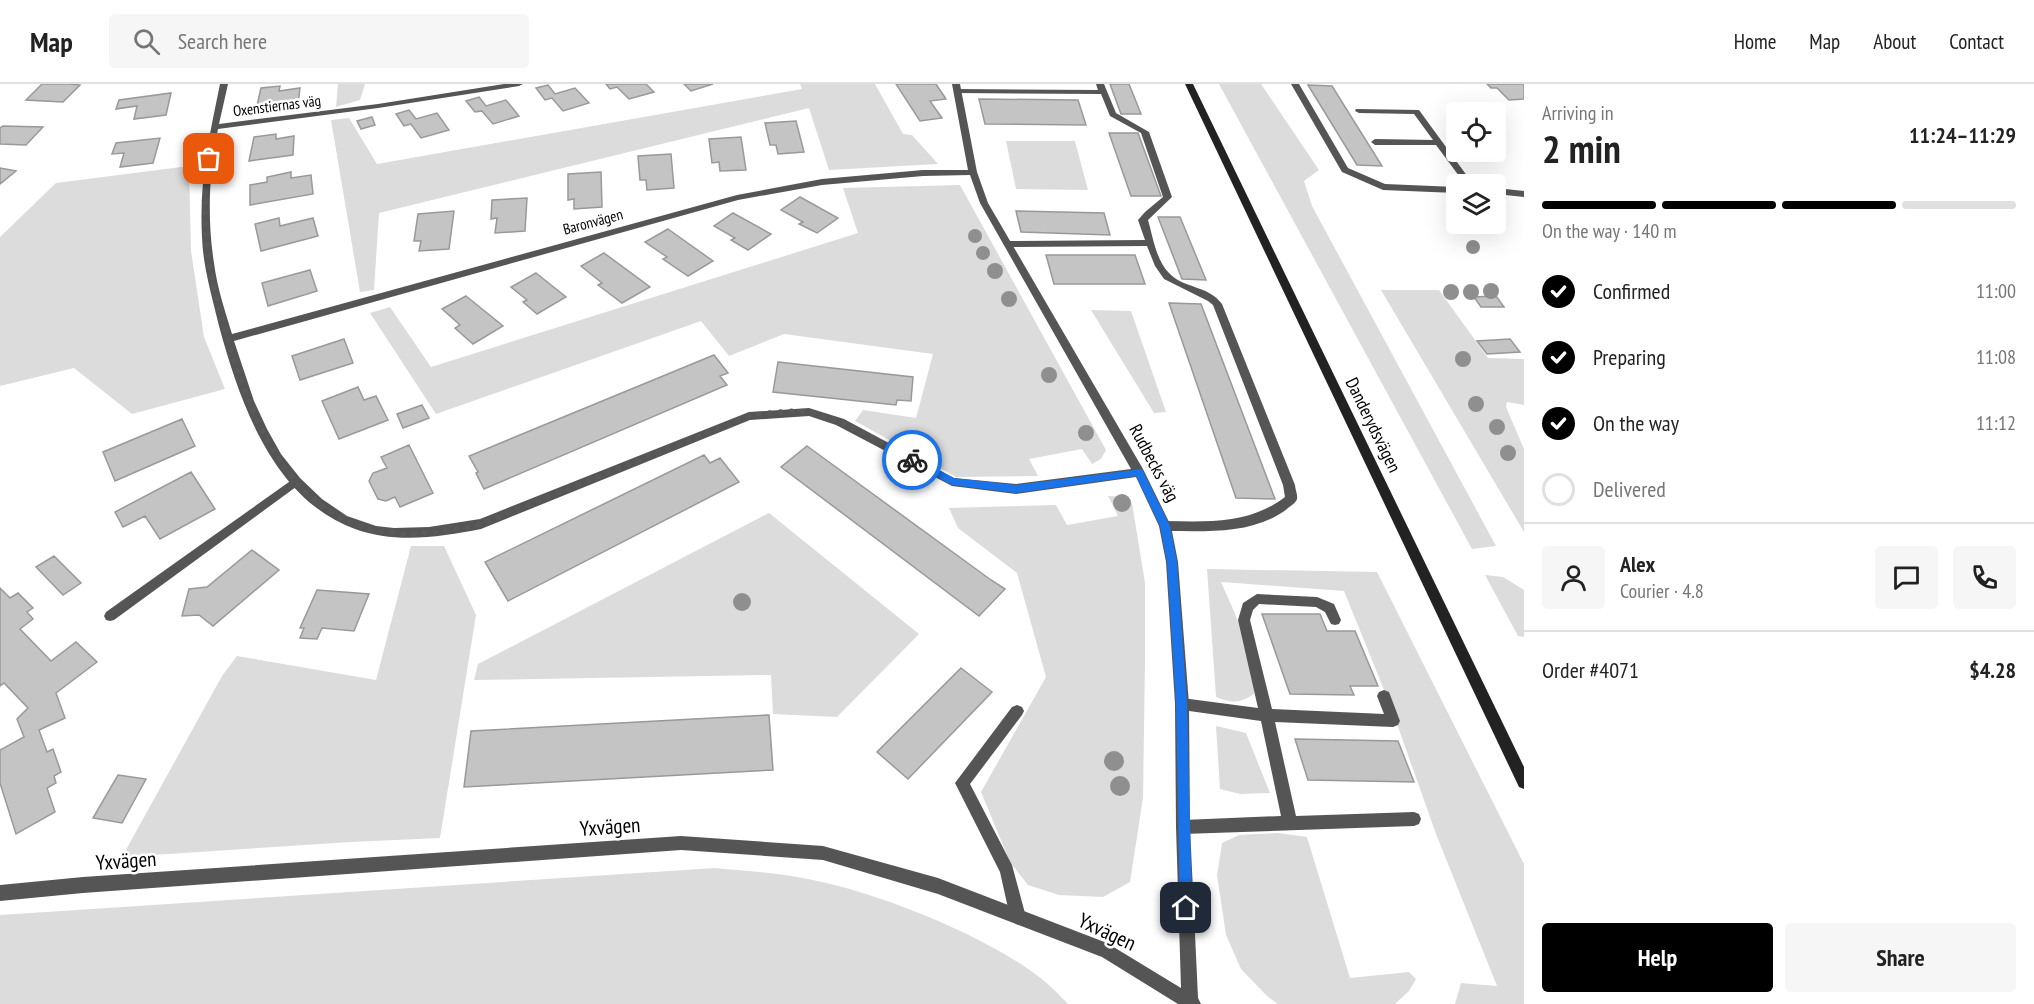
<!DOCTYPE html>
<html lang="en">
<head>
<meta charset="utf-8">
<style>
	:root { --surface:#fff; --page:#f6f6f6; --text:#222; --muted:#767676; --line:#e0e0e0; --accent:#000 }
	body { margin:0; font-family:"PT Sans Narrow",sans-serif; background:var(--page); color:var(--text); height:100vh; display:flex; flex-direction:column; font-size:22px; white-space:nowrap }
	* { box-sizing:border-box; margin:0 }
	p { font-size:20px; color:var(--muted) }
	.icon { flex:none; width:33px; height:33px; fill:none; stroke:currentColor; stroke-width:2; stroke-linecap:round; stroke-linejoin:round }
	.map { position:relative; flex:1; overflow:hidden }
	.panel { display:flex; flex-direction:column; background:var(--surface); width:510px }
	.panel>* { flex:none }
	.buttons { position:absolute; left:1446px; top:18px; display:grid; gap:12px }
	.buttons a { display:grid; place-items:center; width:60px; height:60px; border-radius:6px; background:var(--surface); box-shadow:0 6px 24px #0002; font-size:30px }
	.pin { position:absolute; display:grid; place-items:center; width:51px; height:51px; color:#fff; margin:-26px; border-radius:12px; box-shadow:0 3px 9px #0006 }
	.courier { position:absolute; display:grid; place-items:center; width:60px; height:60px; margin:-30px; border:4px solid #1a73e8; border-radius:50%; background:#fff; color:#222; box-shadow:0 2px 8px #0007 }
	.head em { font-style:normal; font-weight:800 }
	.head div { display:flex; flex-direction:column-reverse }
	.head { display:flex; align-items:center; justify-content:space-between; height:102px; padding:0 18px }
	h1 { font-size:39px; font-weight:800; line-height:45px }
	.bar { display:grid; grid-template-columns:repeat(4,1fr); gap:9px 6px; align-content:center; height:72px; padding:0 18px }
	.bar i { height:8px; border-radius:4px; background:var(--line) }
	.bar .selected { background:var(--accent) }
	.bar p { grid-column:span 4 }
	.line { display:flex; align-items:center; gap:15px; padding:0 18px; border-top:2px solid var(--line) }
	.line div { flex:1 }
	.round { display:grid; place-items:center; flex:none; width:63px; height:63px; border-radius:6px; background:var(--page) }
	ol { padding:0 18px; list-style:none }
	li { display:flex; align-items:center; gap:18px; height:66px }
	li p { margin-inline-start:auto }
	li .icon { padding:6px; border-radius:50%; background:var(--accent); color:#fff; stroke-width:4 }
	li:last-child { color:var(--muted) }
	li i { width:33px; height:33px; border:3px solid var(--line); border-radius:50% }
	.button { display:flex; gap:12px; margin-top:auto; padding:12px 18px }
	.button a { flex:1; height:69px; border-radius:6px; background:var(--accent); color:#fff; font-size:24px; font-weight:800; line-height:69px; text-align:center }
	.button a+a { background:var(--page); color:var(--text) }
	header { display:flex; align-items:center; gap:36px; box-sizing:border-box; height:84px; padding:0 30px; background:var(--surface); border-bottom:2px solid var(--line) }
	header strong { font-size:28px }
	nav { display:flex; gap:33px; margin-inline-start:auto; font-size:21px }
	.search { width:420px; height:54px; background:var(--page); display:flex; align-items:center; gap:15px; box-sizing:border-box; padding:0 21px; border-radius:6px; color:var(--muted); font-size:22px }
	main { display:flex; flex:1; min-height:0 }
	.map>svg:first-child { display:block }
	.green { fill:#dcdcdc }
	.building { fill:#c4c4c4; stroke:#999; stroke-width:1.5 }
	.lines { fill:none; stroke-linecap:round; stroke-linejoin:round }
	.service { fill:#555; fill-rule:evenodd }
	.minor { fill:#555; fill-rule:evenodd }
	.secondary { fill:#222; fill-rule:evenodd }
	.tree { fill:#8f8f8f }
	.route { fill:#1a73e8 }
	.done { stroke:#595959; stroke-width:6; stroke-dasharray:0 10.8 }
	.labels { text-anchor:middle; stroke-width:5; stroke-linejoin:round; paint-order:stroke }
	.far-street-label { font-size:15px; fill:#000; stroke:#fff }
	.street-label { font-size:18px; fill:#000; stroke:#fff }
	.near-street-label { font-size:21px; fill:#000; stroke:#fff }
</style>
</head>
<body>
<header>
<strong>Map</strong>
<div class="search"><svg class="icon" aria-label="search" viewBox="0 0 24 24"><circle cx="10" cy="10" r="6"/><path d="M15 15l6 6"/></svg>Search here</div>
<nav><a>Home</a><a>Map</a><a>About</a><a>Contact</a></nav>
</header>
<main>
<div class="map">
<svg width="1524" height="920" viewBox="0 0 1524 920">
	<rect width="100%" height="100%" fill="#fff"/>
	<path class="green" d="M338,0H365L360,16L336,23Z
		M800,0H875L903,50L912,51L938,80L829,86L809,24L379,129L374,206L360,208L331,36L349,34L377,80L802,5Z
		M1219,0H1261L1319,86L1304,97L1312,122L1496,462L1472,465Z
		M1006,57H1075L1088,106L1016,105Z
		M189,82L191,167L204,253L225,305L132,330L74,284L0,302V153L56,99Z
		M960,101L1106,366L1101,375L1092,380L1082,365L1029,375L1038,392L956,393L855,337L863,326L916,334L933,270L784,250L729,272L701,237L436,330L370,229L390,223L431,283L858,149L843,104Z
		M1381,206H1439L1488,274L1524,275V321L1507,318L1506,323L1524,365V448Z
		M1091,226L1131,227L1166,328L1154,329Z
		M1108,412L1125,413L1132,419L1145,499V577L1143,714L1130,798L1103,813L1059,811L1028,801L1010,778L981,708L1046,593L1017,489L958,444L949,424L1056,421L1067,441L1118,432Z
		M769,429L919,550L837,633L773,630L771,591L474,596L478,580Z
		M411,462H444L476,531L440,754L351,758L122,773L222,592L237,572L376,596Z
		M1207,485L1377,488L1524,780V920H1455L1461,899L1497,902L1436,750L1391,623L1344,507L1221,498C1235,530 1258,576 1254,610C1238,620 1233,619 1216,613Z
		M1485,491L1503,493L1524,506V553L1518,552Z
		M1216,642L1246,649L1270,709L1240,710L1220,705Z
		M1278,749L1307,753L1350,894L1409,888L1416,895L1409,907L1395,920H1278L1267,912L1241,885L1226,851L1217,791L1222,759L1239,751Z
		M715,784C742,787 770,788 797,793C868,804 981,849 1038,892C1049,900 1059,911 1068,920H0V831Z"/>
	<path class="building" d="M42,0H69L80,1L63,18L26,16Z
		M606,0H646L654,8L629,15L617,3L610,5Z
		M684,0H713L691,7Z
		M896,0H936L946,15L930,17L942,34L920,37Z
		M1110,0H1129L1141,30H1121Z
		M1487,0H1524V15L1509,16L1497,4H1491Z
		M548,1L555,10L575,4L589,19L563,27L552,14L545,16L536,4Z
		M1308,1L1332,2L1382,82L1357,81Z
		M280,2L279,7L300,4L298,21L256,26L261,4Z
		M171,9L166,31L134,35L137,22L116,25L119,16Z
		M479,13L486,22L506,16L519,32L493,40L482,27L475,28L466,17Z
		M979,15L1078,16L1086,41L985,40Z
		M409,26L416,35L437,29L449,46L421,54L411,40L404,42L396,30Z
		M372,33L375,41L361,45L357,37Z
		M796,37L804,68L778,70L776,61H770L765,39Z
		M3,42L43,43L26,61L0,60V44Z
		M1109,49H1138L1161,112H1131Z
		M276,50V55L294,52L293,71L249,77L254,53Z
		M741,53L746,86L720,87L719,78L712,79L709,55Z
		M160,54L153,79L120,83L124,69L112,70L116,59Z
		M671,70L674,104L647,106L646,96H640L638,72Z
		M0,84L16,87L0,100Z
		M291,88V94L311,91L313,110L250,121V101L267,98V93Z
		M601,88L602,123L574,125V115L568,116V90Z
		M800,113L838,134L817,149L799,140L803,138L781,126Z
		M527,114L525,147L495,149L497,134L491,135L492,116Z
		M454,127L449,165L419,167L421,157H414L418,130Z
		M1016,127L1104,129L1110,151L1021,148Z
		M733,129L771,150L748,166L731,156L735,154L714,142Z
		M1158,133H1180L1206,196L1182,195Z
		M279,134L280,142L313,134L318,152L261,167L255,140Z
		M668,145L713,177L688,192L663,175L667,173L645,158Z
		M604,169L650,203L622,219L598,201L602,199L581,182Z
		M1046,171H1135L1145,200H1054Z
		M310,186L317,207L268,222L262,199Z
		M536,189L566,213L537,230L523,218L527,216L511,203Z
		M466,212L503,242L473,260L455,244L460,241L442,225Z
		M1496,212L1504,223H1481L1474,213Z
		M1169,219L1201,220L1275,415L1236,414Z
		M344,255L353,279L300,296L292,272Z
		M1510,255L1520,268L1487,270L1477,257Z
		M714,271L728,289L720,292L727,301L484,405L476,389L478,388L469,372Z
		M778,278L913,293L911,317L897,316L896,321L773,308Z
		M358,303L364,316L376,312L388,336L339,355L322,317Z
		M422,321L429,334L403,344L397,330Z
		M182,335L195,362L115,397L103,368Z
		M409,361L433,409L400,423L395,413L386,417L378,415L369,397L373,389L387,384L381,373Z
		M807,362L991,496L1005,505L979,532L781,383Z
		M704,371L710,379L720,374L739,398L508,517L485,478Z
		M191,388L215,425L160,455L145,432L123,443L115,428Z
		M252,466L279,486L213,542L199,531L182,532L189,505L207,503Z
		M54,472L81,499L63,511L36,483Z
		M0,504L10,514L18,509L33,524L27,528L33,535L20,545L51,577L76,558L97,578L56,609L65,634L39,646L47,668L53,665L61,688L54,692L56,699L47,704L55,728L16,750L0,699V666L24,653L17,635L28,624L4,599L0,602Z
		M317,506L369,510L354,547L322,544L317,555L300,554L304,544H300Z
		M1262,530H1320L1327,547H1355L1378,602H1350L1354,611L1290,610Z
		M961,584L992,608L908,695L877,668Z
		M769,631L773,686L464,703L471,647Z
		M1295,655L1398,657L1414,698L1308,696Z
		M118,691L146,695L122,739L93,734Z"/>
	<g class="lines">
		<path class="service" d="M1096,0H1104L1116,29L1149,48L1172,113L1148,136C1153,153 1156,176 1169,189C1184,205 1208,201 1222,220L1295,401C1295,405 1298,411 1297,415C1296,419 1290,422 1287,425C1253,451 1205,447 1165,447L1161,445L1159,442L1161,439L1165,437C1208,438 1250,440 1285,413L1283,401L1213,221L1208,217L1164,195L1155,182L1147,162L1008,163L1003,160L1008,157L1145,156L1138,136L1145,128L1163,113L1141,49L1110,32L1101,10L958,9L954,7L958,5L1098,6Z
			M1356,25L1419,26L1473,100H1465L1436,61H1375L1371,58L1375,55L1433,56L1414,30L1359,29L1355,27Z
			M296,393L302,397L300,400L114,536L110,537L106,536L104,532L106,528Z
			M1257,510L1317,513L1334,520L1341,536L1339,540L1335,541L1331,540L1325,528L1316,523L1259,520L1253,526L1250,536L1272,625L1384,630L1377,612L1379,608L1384,606L1389,608L1400,637L1398,641L1393,643L1275,638L1296,732L1414,728L1419,730L1421,735L1419,740L1414,742L1183,750L1178,748L1176,743L1178,738L1183,736L1281,732L1261,637L1182,626L1177,624L1175,620L1177,616L1182,614L1258,624L1238,536L1243,519Z
			M1017,621L1022,623L1024,627L1022,631L970,700L1012,781L1026,833L1023,838L1018,841L1013,838L1010,833L1000,788L955,699L1012,623Z"/>
		<path class="minor" d="M220,0H228L219,40L378,20L504,0H523L519,2L378,24L218,45C209,88 207,135 214,179C217,203 225,227 232,250L737,111L822,95L923,86H968L952,0H960L977,88L988,119L1143,385L1171,442L1178,478L1189,620L1190,743L1198,914L1201,920H1178L1102,873L938,810L823,776L681,766L83,809L0,817V801L83,793L681,752L823,762L938,794L1107,859L1181,904L1176,743L1175,620L1166,478L1159,442L1136,393L1016,410L952,402L836,341L809,332L750,336L481,445C440,453 396,460 355,445C273,415 240,319 219,242C212,212 203,183 202,153C199,97 209,54 220,0ZM970,91L980,119L1131,385L1016,400L954,394L844,335L809,324L749,328L480,435L429,443L394,444L376,442L347,432L322,415L300,394L281,370L267,345L254,317L234,257L738,116L822,101L923,92Z
			M1291,0H1299L1348,84L1385,100L1456,103V109L1383,106L1342,88Z
			M1496,104L1524,107V113L1496,110Z"/>
		<path class="secondary" d="M1185,0H1193L1524,683V705L1519,703Z"/>
	</g>
	<g class="tree">
		<circle cx="975" cy="152" r="7"/>
		<circle cx="1473" cy="163" r="7"/>
		<circle cx="983" cy="169" r="7"/>
		<circle cx="995" cy="187" r="8"/>
		<circle cx="1491" cy="207" r="8"/>
		<circle cx="1451" cy="208" r="8"/>
		<circle cx="1471" cy="208" r="8"/>
		<circle cx="1009" cy="215" r="8"/>
		<circle cx="1463" cy="275" r="8"/>
		<circle cx="1049" cy="291" r="8"/>
		<circle cx="1476" cy="320" r="8"/>
		<circle cx="1497" cy="343" r="8"/>
		<circle cx="1086" cy="349" r="8"/>
		<circle cx="1508" cy="369" r="8"/>
		<circle cx="1122" cy="419" r="9"/>
		<circle cx="742" cy="518" r="9"/>
		<circle cx="1114" cy="677" r="10"/>
		<circle cx="1120" cy="702" r="10"/>
	</g>
	<path class="route" d="M912,372L954,394L1016,401L1142,385L1170,442L1177,478L1187,620L1192,824L1190,828L1186,830L1181,828L1180,824L1176,620L1167,478L1160,442L1136,392L1016,409L952,401L909,378L907,376Z"/>
	<g class="lines">
		<path class="done" d="M209,75C204,106 205,140 208,171C210,190 216,210 221,229C240,302 270,398 343,435C385,457 437,450 481,440L749,332C768,330 791,325 810,329C846,336 880,359 912,376"/>
	</g>
	<g class="labels">
		<g class="far-street-label">
			<text transform="translate(277 22) rotate(-7)" y="5">Oxenstiernas väg</text>
			<text transform="translate(593 138) rotate(-15)" y="5">Baronvägen</text>
		</g>
		<g class="street-label">
			<text transform="translate(1373 341) rotate(64)" y="6">Danderydsvägen</text>
			<text transform="translate(1154 379) rotate(62)" y="6">Rudbecks väg</text>
		</g>
		<g class="near-street-label">
			<text transform="translate(610 743) rotate(-4)" y="7">Yxvägen</text>
			<text transform="translate(126 777) rotate(-4)" y="7">Yxvägen</text>
			<text transform="translate(1107 848) rotate(25)" y="7">Yxvägen</text>
		</g>
	</g>
</svg>
<div class="buttons">
<a><svg class="icon" aria-label="locate" viewBox="0 0 24 24"><circle cx="12" cy="12" r="6"/><path d="M12 2v4M12 18v4M2 12h4M18 12h4"/></svg></a>
<a><svg class="icon" aria-label="layers" viewBox="0 0 24 24"><path d="M12 4l9 5-9 5-9-5zM3 14l9 5 9-5"/></svg></a>
</div>
<div class="pin" style="left:209px;top:75px;background:#ea580c"><svg class="icon" aria-label="bag" viewBox="0 0 24 24"><path d="M5 8h14l-1 12H6zM9 8a3 3 0 0 1 6 0"/></svg></div>
<div class="pin" style="left:1186px;top:824px;background:#1f2937"><svg class="icon" aria-label="home" viewBox="0 0 24 24"><path d="M3 11l9-7 9 7M6 9v11h12V9"/></svg></div>
<div class="courier" style="left:912px;top:376px"><svg class="icon" aria-label="bike" viewBox="0 0 24 24"><circle cx="6" cy="16" r="4"/><circle cx="18" cy="16" r="4"/><path d="M6 16l4-8h5l3 8M10 8l3 8H6M13 5h3"/></svg></div>
</div>
<section class="panel">
<div class="head"><div><h1>2 min</h1><p>Arriving in</p></div><em>11:24–11:29</em></div>
<div class="bar"><i class="selected"></i><i class="selected"></i><i class="selected"></i><i></i><p>On the way · 140 m</p></div>
<ol>
<li><svg class="icon" aria-label="check" viewBox="0 0 24 24"><path d="M5 12l5 5 9-10"/></svg>Confirmed<p>11:00</p></li>
<li><svg class="icon" aria-label="check" viewBox="0 0 24 24"><path d="M5 12l5 5 9-10"/></svg>Preparing<p>11:08</p></li>
<li><svg class="icon" aria-label="check" viewBox="0 0 24 24"><path d="M5 12l5 5 9-10"/></svg>On the way<p>11:12</p></li>
<li><i></i>Delivered</li>
</ol>
<div class="line" style="height:108px"><a class="round"><svg class="icon" aria-label="person" viewBox="0 0 24 24"><circle cx="12" cy="8" r="4"/><path d="M4 21q1-7 8-7t8 7"/></svg></a><div><b>Alex</b><p>Courier · 4.8</p></div><a class="round"><svg class="icon" aria-label="chat" viewBox="0 0 24 24"><path d="M4 5h16v11H9l-5 4z"/></svg></a><a class="round"><svg class="icon" aria-label="phone" viewBox="0 0 24 24"><path d="M5 4h4l2 5-3 2q2 4 5 5l2-3 5 2v4C11 20 4 13 5 4z"/></svg></a></div>
<div class="line" style="height:78px"><div>Order #4071</div><b>$4.28</b></div>
<div class="button"><a>Help</a><a>Share</a></div>
</section>
</main>
</body>
</html>
